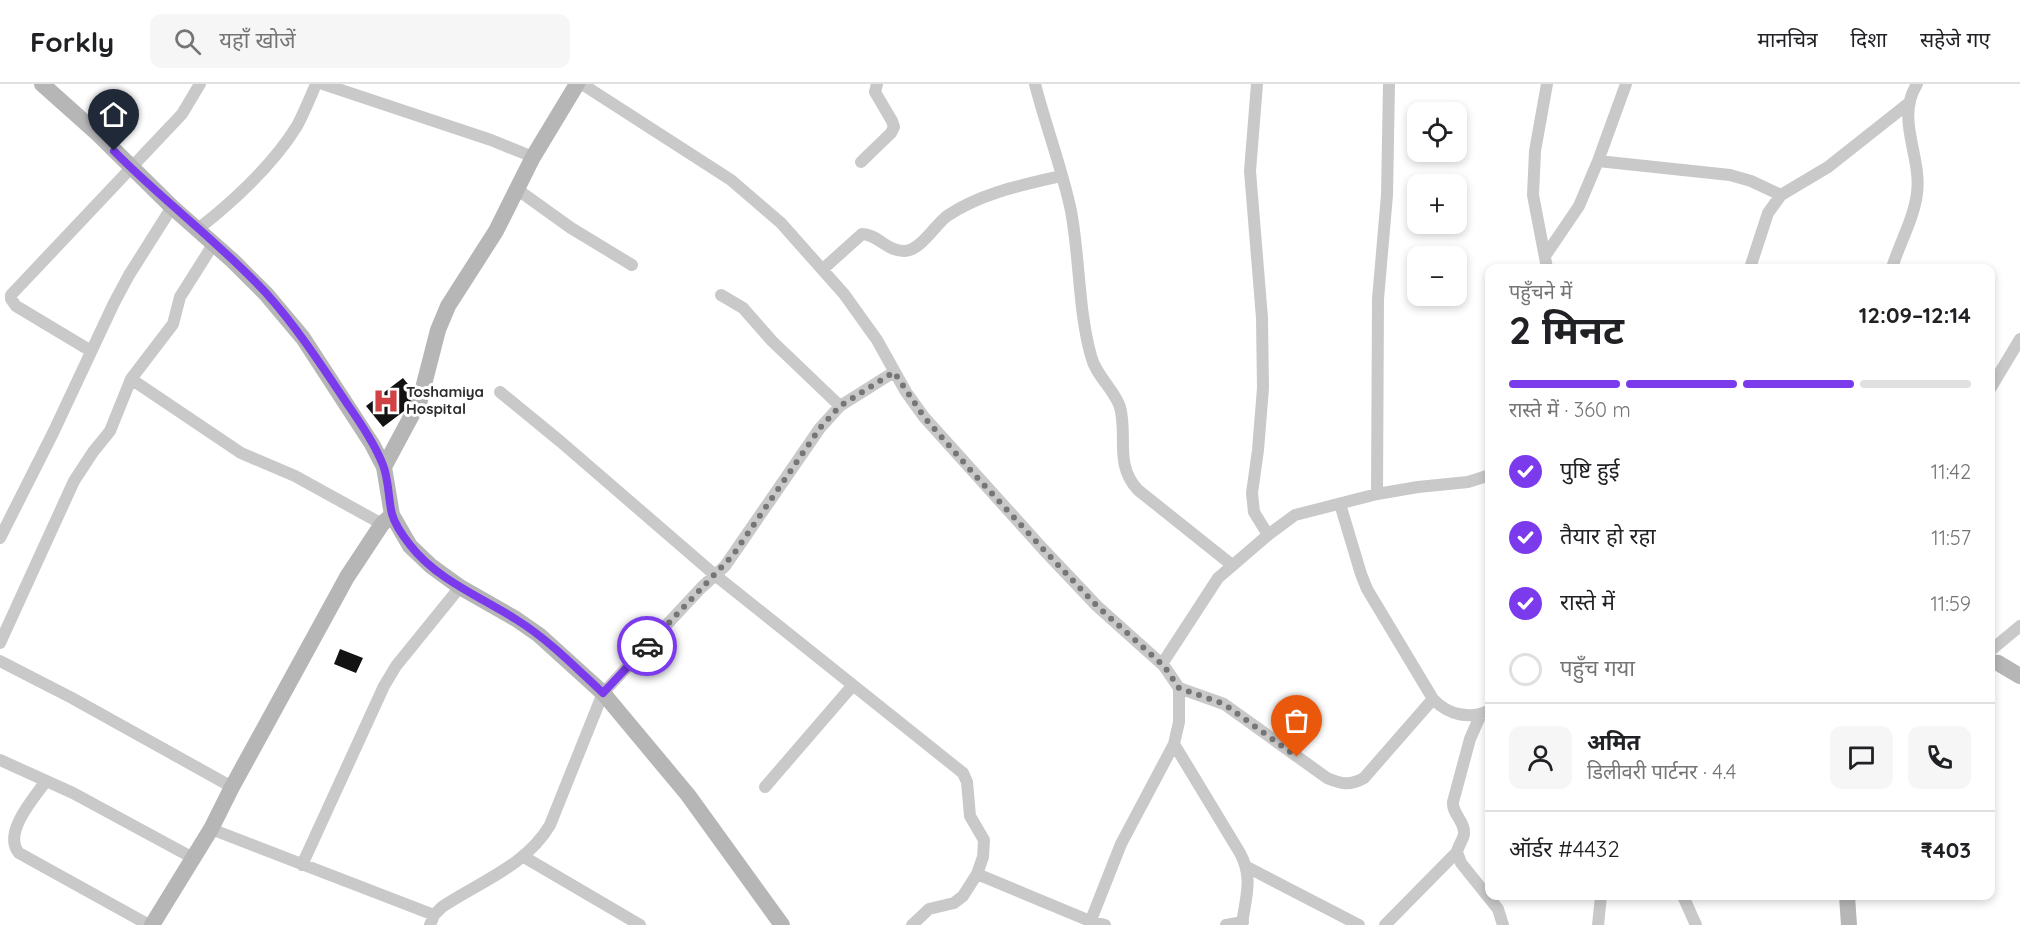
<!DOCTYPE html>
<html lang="hi">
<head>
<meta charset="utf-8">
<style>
	:root { --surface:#fff; --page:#f6f6f6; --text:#202124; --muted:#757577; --line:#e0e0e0; --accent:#7c3aed }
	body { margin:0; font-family:Quicksand,"Noto Sans Devanagari",sans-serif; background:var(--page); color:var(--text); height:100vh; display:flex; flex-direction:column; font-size:22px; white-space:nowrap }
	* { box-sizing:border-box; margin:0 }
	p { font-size:20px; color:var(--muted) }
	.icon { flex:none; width:33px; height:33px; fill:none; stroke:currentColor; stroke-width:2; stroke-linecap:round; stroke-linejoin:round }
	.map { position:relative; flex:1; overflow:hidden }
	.side { position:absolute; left:1485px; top:180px; width:510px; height:636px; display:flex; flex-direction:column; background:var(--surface); border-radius:12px; box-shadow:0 3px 9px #0003 }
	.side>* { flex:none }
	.tools { position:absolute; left:1407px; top:18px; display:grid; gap:12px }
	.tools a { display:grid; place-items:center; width:60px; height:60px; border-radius:12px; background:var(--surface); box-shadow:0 3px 9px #0003; font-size:30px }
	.pin { position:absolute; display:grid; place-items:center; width:51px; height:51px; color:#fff; margin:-62px -26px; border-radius:50% 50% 50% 0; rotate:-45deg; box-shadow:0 0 6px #0007 }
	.pin .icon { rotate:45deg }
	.courier { position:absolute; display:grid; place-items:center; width:60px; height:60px; margin:-30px; border:4px solid #7c3aed; border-radius:50%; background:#fff; color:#222; box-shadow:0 2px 8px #0007 }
	.headline em { font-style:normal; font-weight:700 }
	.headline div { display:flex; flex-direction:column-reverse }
	.headline { display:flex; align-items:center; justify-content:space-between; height:102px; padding:0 24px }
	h1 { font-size:39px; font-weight:700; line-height:45px }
	.bar { display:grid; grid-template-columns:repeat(4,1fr); gap:9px 6px; align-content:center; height:72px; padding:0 24px }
	.bar i { height:8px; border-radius:4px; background:var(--line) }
	.bar .on { background:var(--accent) }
	.bar p { grid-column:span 4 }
	.line { display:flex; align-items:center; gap:15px; padding:0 24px; border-top:2px solid var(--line) }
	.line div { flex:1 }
	.round { display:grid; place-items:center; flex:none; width:63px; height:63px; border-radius:12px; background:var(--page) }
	ol { padding:0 24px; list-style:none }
	li { display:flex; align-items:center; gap:18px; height:66px }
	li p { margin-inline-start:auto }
	li .icon { padding:6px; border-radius:50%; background:var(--accent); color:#fff; stroke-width:4 }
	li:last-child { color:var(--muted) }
	li i { width:33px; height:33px; border:3px solid var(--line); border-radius:50% }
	header { display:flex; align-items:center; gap:36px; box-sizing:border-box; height:84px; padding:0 30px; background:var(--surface); border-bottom:2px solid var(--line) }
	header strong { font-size:28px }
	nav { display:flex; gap:33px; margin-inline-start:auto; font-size:21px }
	.search { width:420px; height:54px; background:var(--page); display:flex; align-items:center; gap:15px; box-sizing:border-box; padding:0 21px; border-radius:12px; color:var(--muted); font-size:22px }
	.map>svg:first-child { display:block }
	.building { fill:#131313 }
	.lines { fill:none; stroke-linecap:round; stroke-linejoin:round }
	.street { stroke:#c9c9c9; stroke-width:12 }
	.secondary { stroke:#b6b6b6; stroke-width:16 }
	.done { stroke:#767676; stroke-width:6; stroke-dasharray:0 10.8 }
	.route { stroke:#7c3aed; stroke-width:8 }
	.labels { text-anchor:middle; stroke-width:6; stroke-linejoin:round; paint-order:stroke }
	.poi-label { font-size:15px; font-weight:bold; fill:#2c2c2c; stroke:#fff; text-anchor:start }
</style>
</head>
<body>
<header>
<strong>Forkly</strong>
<div class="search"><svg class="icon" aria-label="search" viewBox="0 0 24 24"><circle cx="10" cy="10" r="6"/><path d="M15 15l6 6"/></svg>यहाँ खोजें</div>
<nav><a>मानचित्र</a><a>दिशा</a><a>सहेजे गए</a></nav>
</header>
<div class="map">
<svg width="2020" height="841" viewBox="0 0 2020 841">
	<rect width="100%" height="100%" fill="#fff"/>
	<path class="building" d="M403,294L420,315L383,343L366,322Z
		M340,565L363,574L356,589L334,580Z"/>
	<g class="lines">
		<path class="street" d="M323,0L491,56L533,73
			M582,0L731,96L781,139L844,210L877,256L906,308L924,333L1043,465L1097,522L1164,582L1179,604L1224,620L1327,694C1341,700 1350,702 1364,694L1433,615
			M1035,0C1046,43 1062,84 1071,127C1080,175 1078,225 1091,272C1096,292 1114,305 1120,323C1128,353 1114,380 1138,406L1232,481
			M1257,0L1250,87L1262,234L1263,304L1258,366L1252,409L1254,428L1268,451
			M1547,0L1535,67L1533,111L1547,184
			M1598,77L1730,91L1751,97L1781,111
			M861,78L891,49L894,43L892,37L875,8L877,0
			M518,106L571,144L632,181
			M198,145C235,116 272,82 297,42C304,29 310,14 316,0
			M1545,172L1579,122L1598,77L1626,0
			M1750,184L1768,129L1781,111L1828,83L1909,19
			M1892,184C1899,160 1914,135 1917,109C1922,72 1895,35 1917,0
			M823,185L862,150C877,150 888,168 905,167C921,166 935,141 947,132C981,109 1022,101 1061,92
			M721,211L743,224L772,257L840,322
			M91,267L16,222L11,215V211L182,30L200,0
			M131,295L241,369L295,392L382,440
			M1990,305L2020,255
			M500,308L561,358L715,491L963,689L967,698L970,732L984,756L983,773L977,790L963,812L954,819L929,825L912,841
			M1377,410L1378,215L1387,111L1389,0
			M1340,420L1361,490L1367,505L1433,615C1448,631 1470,636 1490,626
			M0,454L53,349L114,219L129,191L172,123
			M0,559L74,397L93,368L110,347L131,295L173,240L180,213L214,159
			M1990,567L2020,542
			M0,577L72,614L232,703
			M1162,580L1218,494L1268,451L1295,431L1377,410L1418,403L1468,398L1490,391
			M1481,630L1470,655L1453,718C1452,730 1465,737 1464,750C1463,756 1458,762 1457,768L1461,779L1498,825L1503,841
			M1174,660L1240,769C1254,795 1245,814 1242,841
			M0,676L73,709L193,774
			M46,697C34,714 2,749 19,769L149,841
			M765,703L853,601
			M211,745L434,831
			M524,773L640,841
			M302,781L384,602L396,582L460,503
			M1247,783L1359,841
			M977,790L1090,837L1105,841
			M1683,812L1696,841
			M430,841L434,831L442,823C479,798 526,782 550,741L603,609L701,504L725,482L820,344L840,322L894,288
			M1089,841L1121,760L1174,660L1179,638V604
			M1226,841L1243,838
			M1385,841L1457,768
			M1598,841L1601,812"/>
		<path class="secondary" d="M42,0L98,50L172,123L233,177L266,210L303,254L372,360L384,383L392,431L410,462L431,482L460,503L516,535L539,551L603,609L688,711L782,841
			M384,383L420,316L438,246L448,222L496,147L533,73L577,0
			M1990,578L1998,579L2020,592
			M1847,812L1849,841
			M152,841L211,745L232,703L347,493L382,440L392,431"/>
	</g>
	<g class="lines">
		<path class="done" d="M647,562L733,471L820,344L840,322L894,288L924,333L974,390L1043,465L1097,522L1164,582L1179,604L1224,620L1297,673"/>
		<path class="route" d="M114,67C162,116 219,158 266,209C295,241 320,279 344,315C358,336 374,358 383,381C389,396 388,414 392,430C395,441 403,452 410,461C437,496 481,513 517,536C549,556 576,584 603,609L647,562"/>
	</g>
	<defs>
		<symbol id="hospital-bare" viewBox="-9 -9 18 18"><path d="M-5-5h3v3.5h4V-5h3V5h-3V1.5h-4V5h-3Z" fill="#d04243" stroke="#fff" stroke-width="2.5" paint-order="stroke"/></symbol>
	</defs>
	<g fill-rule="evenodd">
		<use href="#hospital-bare" x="367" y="298" width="38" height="38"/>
	</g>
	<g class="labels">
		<g class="poi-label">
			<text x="406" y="313">Toshamiya<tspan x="406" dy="17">Hospital</tspan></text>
		</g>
	</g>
</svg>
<div class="tools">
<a><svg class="icon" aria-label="locate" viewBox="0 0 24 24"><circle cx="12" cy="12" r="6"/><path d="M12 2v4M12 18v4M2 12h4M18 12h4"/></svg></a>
<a>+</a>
<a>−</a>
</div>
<div class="pin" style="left:1297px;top:673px;background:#ea580c"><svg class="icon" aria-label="bag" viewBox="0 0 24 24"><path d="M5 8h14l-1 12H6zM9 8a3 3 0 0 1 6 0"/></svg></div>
<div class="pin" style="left:114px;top:67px;background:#1f2937"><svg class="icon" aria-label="home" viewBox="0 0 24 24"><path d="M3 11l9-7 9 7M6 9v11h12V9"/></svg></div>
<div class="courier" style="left:647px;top:562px"><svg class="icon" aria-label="car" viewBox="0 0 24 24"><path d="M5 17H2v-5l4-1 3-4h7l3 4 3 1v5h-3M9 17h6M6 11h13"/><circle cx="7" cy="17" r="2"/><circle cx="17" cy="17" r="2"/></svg></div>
<section class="side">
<div class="headline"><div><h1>2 मिनट</h1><p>पहुँचने में</p></div><em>12:09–12:14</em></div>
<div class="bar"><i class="on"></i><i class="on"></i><i class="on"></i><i></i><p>रास्ते में · 360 m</p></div>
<ol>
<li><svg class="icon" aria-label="check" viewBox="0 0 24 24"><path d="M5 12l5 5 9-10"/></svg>पुष्टि हुई<p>11:42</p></li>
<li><svg class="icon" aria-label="check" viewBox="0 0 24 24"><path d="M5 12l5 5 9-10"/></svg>तैयार हो रहा<p>11:57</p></li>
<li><svg class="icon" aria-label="check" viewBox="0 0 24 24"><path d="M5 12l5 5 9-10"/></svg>रास्ते में<p>11:59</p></li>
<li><i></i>पहुँच गया</li>
</ol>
<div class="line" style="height:108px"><a class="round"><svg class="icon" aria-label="person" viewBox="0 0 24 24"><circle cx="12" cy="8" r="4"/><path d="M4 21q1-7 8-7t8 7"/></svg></a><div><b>अमित</b><p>डिलीवरी पार्टनर · 4.4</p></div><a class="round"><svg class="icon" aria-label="chat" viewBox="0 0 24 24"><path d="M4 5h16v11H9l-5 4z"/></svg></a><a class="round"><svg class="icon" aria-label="phone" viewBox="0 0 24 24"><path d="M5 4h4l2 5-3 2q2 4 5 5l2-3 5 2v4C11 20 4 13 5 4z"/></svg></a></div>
<div class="line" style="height:78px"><div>ऑर्डर #4432</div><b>₹403</b></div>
</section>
</div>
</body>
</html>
